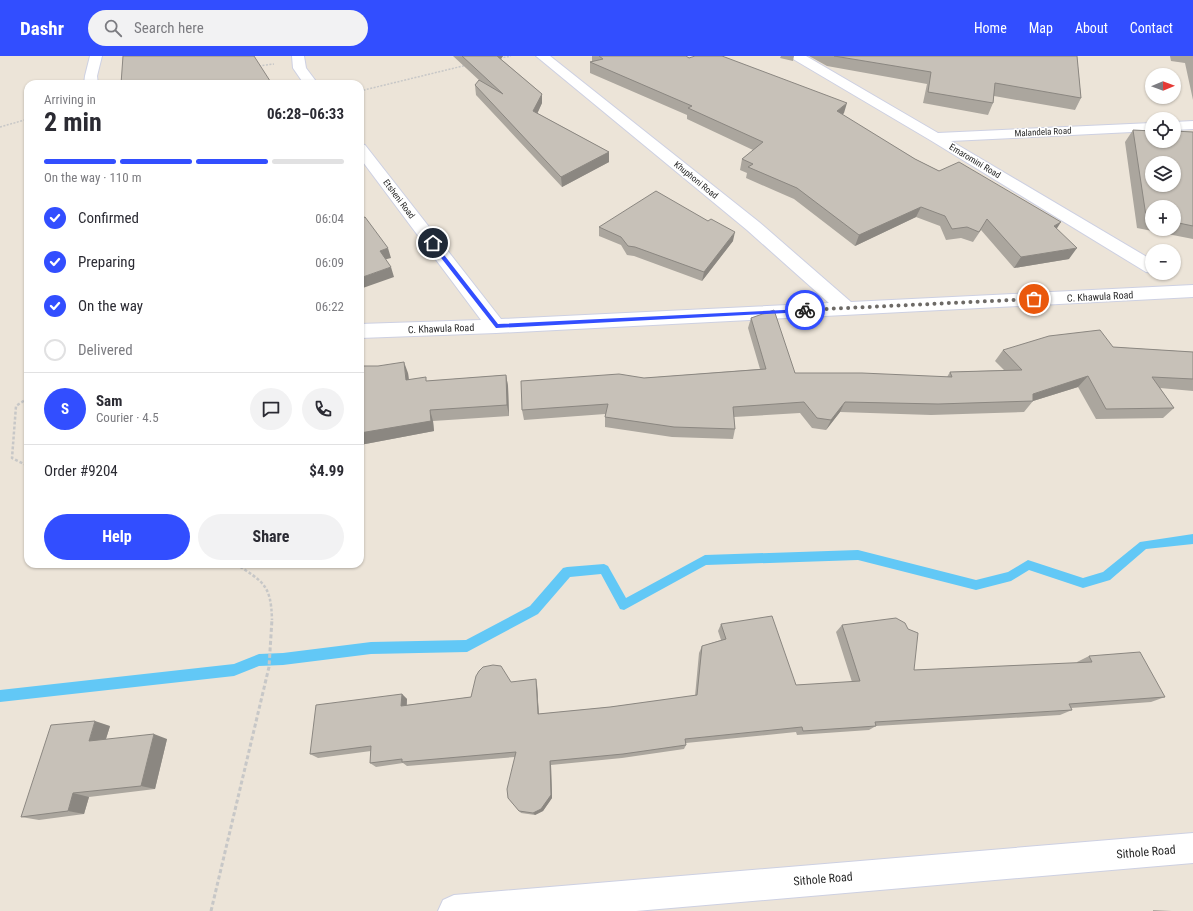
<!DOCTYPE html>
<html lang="en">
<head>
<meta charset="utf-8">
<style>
	:root { --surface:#fff; --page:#f2f2f3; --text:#2b2b33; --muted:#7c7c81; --line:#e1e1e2; --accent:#324eff }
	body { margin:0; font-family:"Roboto Condensed",sans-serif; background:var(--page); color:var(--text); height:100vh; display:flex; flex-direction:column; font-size:15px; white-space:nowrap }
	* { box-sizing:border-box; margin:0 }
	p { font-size:13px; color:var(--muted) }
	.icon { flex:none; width:22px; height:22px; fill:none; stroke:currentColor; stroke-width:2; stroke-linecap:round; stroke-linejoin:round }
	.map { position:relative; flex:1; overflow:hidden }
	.details { position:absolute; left:24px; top:24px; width:340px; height:488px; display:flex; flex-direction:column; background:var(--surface); border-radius:12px; box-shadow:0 1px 3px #0004 }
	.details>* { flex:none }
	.needle { width:26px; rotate:89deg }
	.fabs { position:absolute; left:1145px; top:12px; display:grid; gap:8px }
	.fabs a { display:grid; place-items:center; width:36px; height:36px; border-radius:50%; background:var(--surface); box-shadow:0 1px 3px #0004; font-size:20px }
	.pin { position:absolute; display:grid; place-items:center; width:34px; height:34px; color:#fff; margin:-17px; border:2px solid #fff; border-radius:50%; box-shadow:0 1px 4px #0007 }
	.courier { position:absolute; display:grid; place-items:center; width:40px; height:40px; margin:-20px; border:3px solid #324eff; border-radius:50%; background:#fff; color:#222; box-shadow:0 1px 5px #0007 }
	.summary em { font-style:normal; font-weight:700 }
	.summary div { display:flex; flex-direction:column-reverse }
	.summary { display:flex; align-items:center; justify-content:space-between; height:68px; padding:0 20px }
	h1 { font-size:26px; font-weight:700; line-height:30px }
	.bar { display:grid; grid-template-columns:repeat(4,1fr); gap:6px 4px; align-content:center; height:48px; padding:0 20px }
	.bar i { height:5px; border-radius:3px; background:var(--line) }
	.bar .on { background:var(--accent) }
	.bar p { grid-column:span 4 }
	.line { display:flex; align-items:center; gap:10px; padding:0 20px; border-top:1px solid var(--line) }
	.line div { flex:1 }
	.round { display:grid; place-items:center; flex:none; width:42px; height:42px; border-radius:21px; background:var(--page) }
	ol { padding:0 20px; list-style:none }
	li { display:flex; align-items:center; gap:12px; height:44px }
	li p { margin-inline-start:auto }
	li .icon { padding:4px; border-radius:50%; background:var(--accent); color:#fff; stroke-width:4 }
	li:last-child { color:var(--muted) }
	li i { width:22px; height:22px; border:2px solid var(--line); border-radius:50% }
	.action { display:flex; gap:8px; margin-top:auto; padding:8px 20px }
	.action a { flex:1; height:46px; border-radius:24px; background:var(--accent); color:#fff; font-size:16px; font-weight:700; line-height:46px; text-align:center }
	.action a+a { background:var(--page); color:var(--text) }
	header { display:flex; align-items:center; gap:24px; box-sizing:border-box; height:56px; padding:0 20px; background:var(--accent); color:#fff }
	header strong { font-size:19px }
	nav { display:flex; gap:22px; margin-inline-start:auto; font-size:14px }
	.search { width:280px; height:36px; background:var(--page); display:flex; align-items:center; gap:10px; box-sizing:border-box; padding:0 14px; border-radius:22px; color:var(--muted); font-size:15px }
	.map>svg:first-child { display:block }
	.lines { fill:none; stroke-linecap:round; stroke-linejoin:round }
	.stream { fill:#62c8f6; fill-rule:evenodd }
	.minor-casing { stroke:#cdd0e2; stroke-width:2 }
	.path-far2 { stroke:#c7c7c7; stroke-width:1.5; stroke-dasharray:2 1.5; stroke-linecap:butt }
	.path-far1 { stroke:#c7c7c7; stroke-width:2.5; stroke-dasharray:3 2; stroke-linecap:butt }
	.path { stroke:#c7c7c7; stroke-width:3; stroke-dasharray:4 2.5; stroke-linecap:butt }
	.minor { fill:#fff; fill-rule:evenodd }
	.wall { fill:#aba69e; fill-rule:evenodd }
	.shaded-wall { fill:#8b8781 }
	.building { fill:#c7c1b8; stroke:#8b8781; fill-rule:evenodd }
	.route { fill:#324eff }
	.done { stroke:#6d6a66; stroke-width:4; stroke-dasharray:0 7.2 }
	.labels { text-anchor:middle; stroke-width:3; stroke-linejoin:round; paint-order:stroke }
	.far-street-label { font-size:9px; fill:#282828; stroke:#fff }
	.street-label { font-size:10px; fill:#282828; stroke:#fff }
	.near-street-label { font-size:12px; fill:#282828; stroke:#fff }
</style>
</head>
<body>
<header>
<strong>Dashr</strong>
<div class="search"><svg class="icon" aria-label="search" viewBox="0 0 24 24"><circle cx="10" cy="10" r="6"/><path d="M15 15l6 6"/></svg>Search here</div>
<nav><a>Home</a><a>Map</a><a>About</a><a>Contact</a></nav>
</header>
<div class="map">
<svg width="1193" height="855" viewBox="0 0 1193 855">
	<rect width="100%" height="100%" fill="#ece4d8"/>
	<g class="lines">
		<path class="stream" d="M1193,478V488L1146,493L1110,524L1083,532L1029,514L1011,525L976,534L858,504L706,509L624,554L620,553L601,518L570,521L538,558L467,596L371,598L283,609L259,610L234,620L0,646V634L234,608L259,598L283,597L371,586L466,584L530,550L563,512L567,511L604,508L608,510L626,542L705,499L858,494L976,524L1008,516L1028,504L1083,522L1103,516L1140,486Z"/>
		<defs>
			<path id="minor" d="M90,0H102L97,20L98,28H84L85,20Z
				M292,0H304L306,12L318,28H304L293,12Z
				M536,0H550L759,166L851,246L1193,229V241L496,277L360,282V268L481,264L360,102V88L365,89L501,263L829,247L747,174Z
				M791,0H806L938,77L1152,67V75L951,85L1152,204V217H1154L1146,216L930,84L793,3Z
				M1193,65V73L1174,74V66Z
				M1193,777V807L636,855H438L443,844L454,839Z"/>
		</defs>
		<use href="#minor" class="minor-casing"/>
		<path class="path-far2" d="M500,2L511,0
			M259,10L274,8
			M360,35L467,9
			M0,71L28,63"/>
		<path class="path-far1" d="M28,342L16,350L12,402L28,410
			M236,508C263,526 271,528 272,564"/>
		<path class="path" d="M211,855L269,611L272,563"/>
		<use href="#minor" class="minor"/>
	</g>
	<path class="wall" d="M453,0H503L501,3L542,38V47L537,57L609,96V106L562,131L476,39L475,29L480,25Z
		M592,0H686L689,2L844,57L842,59L915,103L1057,173L1069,203L1014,212L981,174L973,186L961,182L946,184L940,170L916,161L855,190L794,143L746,122L747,117L740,114L742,103L753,94L687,63V59L590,17V6L593,5H592Z
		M781,0H794L793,5L780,2Z
		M809,0H1077L1081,42L1075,54L994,40L993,47L988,59L923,47L927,28L827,10Z
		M1170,0H1193V44L1185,7L1171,5Z
		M1133,74L1193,76V183L1137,172L1125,86ZM1152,151H1174V173H1152Z
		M599,171L733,185L702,225L634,200L627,199L621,189L599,180Z
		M751,262L795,317L947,321L950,316L1004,314L995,305L1003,294L1113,291L1193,296V335L1160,332L1174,352L1163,362L1096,363L1078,331L1033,345L1024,356L931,359L840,356L826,374L812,372L800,357L734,361L735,373L733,383L672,381L605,371V358L524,364L522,354L644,322L760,313L748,272Z
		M360,310L408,317L409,324L427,325L506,319L508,330L509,360L433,365L434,375L360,389Z
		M721,568L796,629L852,626L836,576L842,569L914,614L1077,607V606L1089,600L1165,641L1151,646L1071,652L1072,654L1060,659L876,670L869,674L797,679L796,676L686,687V689L684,693L622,702L551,709L552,742L543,755L535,759L521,757L508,742L515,701L407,710L403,707L376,711L370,707L371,695L318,702L310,698L402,638L407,643V649L471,641L511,626L537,629L539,658L610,651L695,640L699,597L702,590L721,584L718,575Z
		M110,670L106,683H167L155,733L89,741L84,758L39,764L21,761Z
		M1153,854L1172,855H1153Z"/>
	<path class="shaded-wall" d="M496,0H503L497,8Z
		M542,38V47L534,65L533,55Z
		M847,47L844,57L833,66L837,55Z
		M609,96V106L562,131L561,121Z
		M921,151L916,161L855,190L859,179Z
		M1061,166L1054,177V170Z
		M735,176L733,185L702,225L704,216Z
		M388,192L391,202L383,204L380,195Z
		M1077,192L1069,203L1014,212L1021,201Z
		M391,211L394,221L360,233V222Z
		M404,306L408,317L410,335L406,324Z
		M506,319L508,330L509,360L507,349Z
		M1088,320L1078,331L1033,345V338Z
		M845,346L840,356L826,374L831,364Z
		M430,354L433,365L434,375L360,389V377Z
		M536,623L537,629L539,663L538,658Z
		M402,638L407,643L406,655L401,650Z
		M95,665L110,670L104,689L89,685Z
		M154,678L167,683L155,733L141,730Z
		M550,705L551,709L552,742L543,755L535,759L533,757Z
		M73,737L89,741L84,758L68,755Z"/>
	<path class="building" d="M123,0H254L272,28H121Z
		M462,0H497L542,38L533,55L609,96L561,121L475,29L479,24L503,38Z
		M599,0H686L689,2L695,0H722L847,47L837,55L915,103L939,115L959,106L1061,166L1054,170L1077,192L1021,201L987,163L979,176L967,171L952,173L945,160L921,151L859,179L797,132L748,111L753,108L742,103L763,86L688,52L692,50L590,6L603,3Z
		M834,0H1077L1081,42L995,27L993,47L928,36L931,16Z
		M1133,74L1152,75V85H1174V75L1193,76V170L1174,166V151H1152V162L1146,160ZM1152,107H1174V129H1152Z
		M656,135L708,165L711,163L735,176L704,216L635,191L628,190L621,181L599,171Z
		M360,159L362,162L365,161L388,192L380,195L391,211L360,222Z
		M774,254L795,317H862L952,321L950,316L1022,314L1003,294L1049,280L1100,274L1113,291L1193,296V323L1152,321L1174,352L1106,353L1088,320L1033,338V345L938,348L845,346L831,364L817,362L804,346L733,351L735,373L674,371L605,361L608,348L522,354L521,325L619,318L644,322L766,313L751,262Z
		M404,306L406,324L426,321V325L506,319L507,349L430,354L431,365L360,377V310H378Z
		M772,560L796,629L860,625L842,569L896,562L905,567L908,573L918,577L914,614L1092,606L1089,600L1140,596L1165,641L1069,648L1072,654L875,666L876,670L803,675L802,671L685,683L686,689L623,698L550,705L551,739L541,753L533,757L519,755L508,742L507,733L516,696L402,706V703L370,707L371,690L310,698L316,649L402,638L401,650L471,641L476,620L479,615L483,611L493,609L501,610L511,626L536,623L538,658L610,651L697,639L702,590L726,583L721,568Z
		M95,665L89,685L154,678L141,730L73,737L68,755L21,761L51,669Z"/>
	<path class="route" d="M431,186H434L498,268L805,253L807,254L805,256L496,272L431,189Z"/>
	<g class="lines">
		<path class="done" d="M805,254L1034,243"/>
	</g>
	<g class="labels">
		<g class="far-street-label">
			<text transform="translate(1043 76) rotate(-3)" y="3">Malandela Road</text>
			<text transform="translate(975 105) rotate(31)" y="3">Emaromini Road</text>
			<text transform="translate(696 124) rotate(39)" y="3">Khuphoni Road</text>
			<text transform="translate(399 143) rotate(53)" y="3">Etsheni Road</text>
		</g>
		<g class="street-label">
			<text transform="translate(1100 240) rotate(-3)" y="4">C. Khawula Road</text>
			<text transform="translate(441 272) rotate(-2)" y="4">C. Khawula Road</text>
		</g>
		<g class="near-street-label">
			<text transform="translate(1146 796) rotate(-5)" y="4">Sithole Road</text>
			<text transform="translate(823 823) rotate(-5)" y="4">Sithole Road</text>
		</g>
	</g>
</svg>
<div class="fabs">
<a><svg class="needle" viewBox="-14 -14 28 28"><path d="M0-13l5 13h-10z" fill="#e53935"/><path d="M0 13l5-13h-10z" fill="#7c7c81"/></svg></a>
<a><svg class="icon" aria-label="locate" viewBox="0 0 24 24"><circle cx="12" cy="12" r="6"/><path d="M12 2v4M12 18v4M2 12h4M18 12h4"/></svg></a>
<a><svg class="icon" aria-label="layers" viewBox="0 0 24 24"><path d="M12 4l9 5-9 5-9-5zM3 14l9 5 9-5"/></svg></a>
<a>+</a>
<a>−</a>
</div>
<div class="pin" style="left:1034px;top:243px;background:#ea580c"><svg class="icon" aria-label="bag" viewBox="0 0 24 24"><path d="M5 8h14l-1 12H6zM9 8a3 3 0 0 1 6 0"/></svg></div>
<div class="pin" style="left:433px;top:187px;background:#1f2937"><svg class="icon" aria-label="home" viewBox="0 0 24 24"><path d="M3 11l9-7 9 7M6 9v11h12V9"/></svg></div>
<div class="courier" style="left:805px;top:254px"><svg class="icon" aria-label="bike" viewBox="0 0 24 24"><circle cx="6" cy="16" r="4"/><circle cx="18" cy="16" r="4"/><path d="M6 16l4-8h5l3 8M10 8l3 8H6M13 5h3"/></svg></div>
<section class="details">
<div class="summary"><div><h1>2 min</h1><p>Arriving in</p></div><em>06:28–06:33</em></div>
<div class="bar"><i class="on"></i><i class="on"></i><i class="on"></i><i></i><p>On the way · 110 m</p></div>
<ol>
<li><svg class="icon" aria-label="check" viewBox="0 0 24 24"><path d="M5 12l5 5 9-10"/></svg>Confirmed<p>06:04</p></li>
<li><svg class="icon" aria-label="check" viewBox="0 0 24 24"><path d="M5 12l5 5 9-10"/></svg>Preparing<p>06:09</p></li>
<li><svg class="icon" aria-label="check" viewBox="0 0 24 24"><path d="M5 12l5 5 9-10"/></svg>On the way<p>06:22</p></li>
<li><i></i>Delivered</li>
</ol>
<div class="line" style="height:72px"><b class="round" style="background:var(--accent);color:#fff">S</b><div><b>Sam</b><p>Courier · 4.5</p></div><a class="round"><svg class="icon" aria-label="chat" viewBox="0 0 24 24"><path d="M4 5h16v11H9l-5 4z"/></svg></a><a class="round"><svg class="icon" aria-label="phone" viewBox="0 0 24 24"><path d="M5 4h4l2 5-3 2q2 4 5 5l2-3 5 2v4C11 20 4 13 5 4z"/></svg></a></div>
<div class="line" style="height:52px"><div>Order #9204</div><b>$4.99</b></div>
<div class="action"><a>Help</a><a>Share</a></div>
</section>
</div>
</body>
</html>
